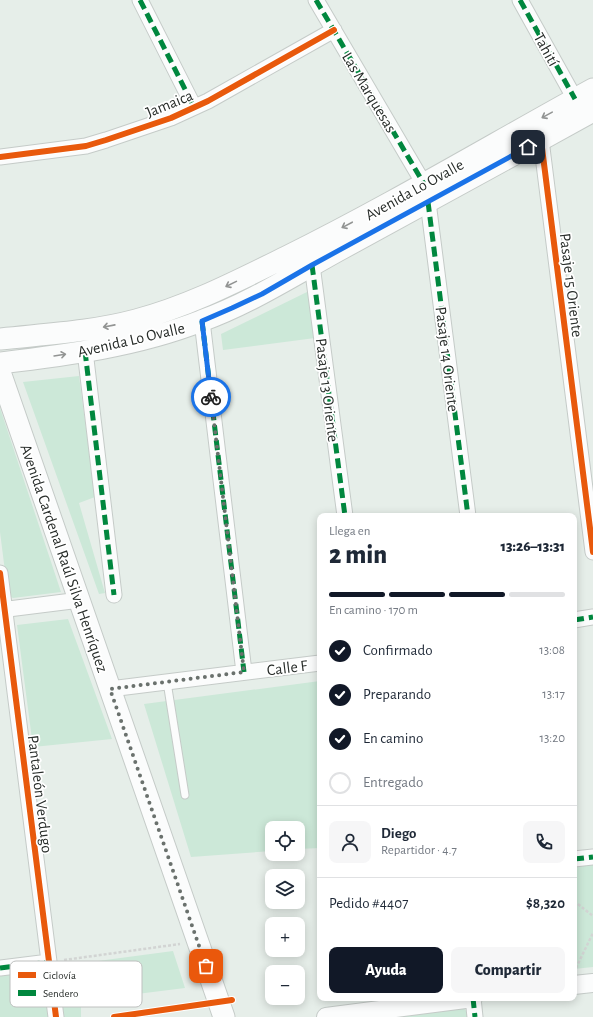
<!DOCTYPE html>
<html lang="es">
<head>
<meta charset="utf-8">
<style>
	:root { --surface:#fff; --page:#f6f6f7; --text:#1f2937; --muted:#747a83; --line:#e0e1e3; --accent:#111827 }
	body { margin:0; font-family:"Alegreya Sans",sans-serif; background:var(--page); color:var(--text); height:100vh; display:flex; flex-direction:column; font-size:15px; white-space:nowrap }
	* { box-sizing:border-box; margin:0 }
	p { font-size:13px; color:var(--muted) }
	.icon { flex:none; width:22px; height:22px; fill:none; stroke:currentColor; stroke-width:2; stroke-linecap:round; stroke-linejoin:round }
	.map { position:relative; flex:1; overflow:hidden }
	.drawer { position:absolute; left:317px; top:513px; width:260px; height:488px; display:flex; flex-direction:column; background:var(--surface); border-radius:8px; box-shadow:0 2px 10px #0003 }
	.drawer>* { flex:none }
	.fabs { position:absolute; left:265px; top:821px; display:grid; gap:8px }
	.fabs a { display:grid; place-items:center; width:40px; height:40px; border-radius:8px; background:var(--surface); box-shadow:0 2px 10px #0003; font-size:20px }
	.pin { position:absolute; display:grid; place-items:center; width:34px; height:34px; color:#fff; margin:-17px; border-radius:8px; box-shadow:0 2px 6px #0006 }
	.courier { position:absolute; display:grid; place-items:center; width:40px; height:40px; margin:-20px; border:3px solid #1a73e8; border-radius:50%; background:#fff; color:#222; box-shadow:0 1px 5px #0007 }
	.summary em { font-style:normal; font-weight:800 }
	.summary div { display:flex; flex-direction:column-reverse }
	.summary { display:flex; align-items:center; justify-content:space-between; height:68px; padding:0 12px }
	h1 { font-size:26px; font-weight:800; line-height:30px }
	.bar { display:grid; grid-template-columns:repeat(4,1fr); gap:6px 4px; align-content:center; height:48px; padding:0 12px }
	.bar i { height:5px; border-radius:3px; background:var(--line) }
	.bar .on { background:var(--accent) }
	.bar p { grid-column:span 4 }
	.line { display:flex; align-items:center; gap:10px; padding:0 12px; border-top:1px solid var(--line) }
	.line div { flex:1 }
	.round { display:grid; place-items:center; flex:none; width:42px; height:42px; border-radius:8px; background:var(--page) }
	ol { padding:0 12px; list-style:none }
	li { display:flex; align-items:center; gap:12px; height:44px }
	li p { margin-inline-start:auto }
	li .icon { padding:4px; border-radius:50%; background:var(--accent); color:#fff; stroke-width:4 }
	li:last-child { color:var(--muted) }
	li i { width:22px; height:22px; border:2px solid var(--line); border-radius:50% }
	.button { display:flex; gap:8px; margin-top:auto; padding:8px 12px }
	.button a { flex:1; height:46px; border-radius:8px; background:var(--accent); color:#fff; font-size:16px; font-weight:800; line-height:46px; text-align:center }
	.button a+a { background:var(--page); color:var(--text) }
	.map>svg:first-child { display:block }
	.green { fill:#cce8d8 }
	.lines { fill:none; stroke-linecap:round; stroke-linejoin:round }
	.service-casing { stroke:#c5cbc8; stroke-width:9 }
	.minor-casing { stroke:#c5cbc8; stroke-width:17 }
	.tertiary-casing { stroke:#c5cbc8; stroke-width:20 }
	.secondary-casing { stroke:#c5cbc8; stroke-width:23 }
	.path { stroke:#d2d4d3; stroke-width:2.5; stroke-dasharray:3 2; stroke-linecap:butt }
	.service { stroke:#fbfcfc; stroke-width:7 }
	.minor { stroke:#fbfcfc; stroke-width:15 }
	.tertiary { stroke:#fbfcfc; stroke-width:18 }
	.secondary { stroke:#fbfcfc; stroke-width:21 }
	.quiet { stroke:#00873e; stroke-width:5; stroke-dasharray:10 5; stroke-linecap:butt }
	.cycleway-casing { stroke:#fff; stroke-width:8 }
	.cycleway { stroke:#e8590c; stroke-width:6 }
	.oneway { stroke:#929493 }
	.done { stroke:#6a716d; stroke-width:4; stroke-dasharray:0 7.2 }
	.route { stroke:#1a73e8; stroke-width:5 }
	.labels { text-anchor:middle; stroke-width:3.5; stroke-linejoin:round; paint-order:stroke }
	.street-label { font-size:16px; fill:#282d2a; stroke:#fff }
	.key { fill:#fff; stroke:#bec0bf; stroke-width:1 }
	.key-label { font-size:11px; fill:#282d2a }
</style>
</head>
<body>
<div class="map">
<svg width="593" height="1017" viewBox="0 0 593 1017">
	<rect width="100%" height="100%" fill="#e6eee9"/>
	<path class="green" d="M309,291L315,338L223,350L221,334Z
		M79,376L95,497L79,503L105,593L99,594L23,382Z
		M0,408L61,592L13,598L8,595L0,532Z
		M68,619L112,739L33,747L17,625Z
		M320,681V848L298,849V828H272V851L191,857L144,704Z
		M593,864V967L574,969V867Z
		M173,951L185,988L81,1001V1017H0V974Z
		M461,1005L467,1012L468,1017H377Z"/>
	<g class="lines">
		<defs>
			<path id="service" d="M167,682L185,795"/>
			<path id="minor" d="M140,0L194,107
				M316,0L424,184
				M520,0L575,99
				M541,140L593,552
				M0,157L86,146L106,140L171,118L208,101L334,30
				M428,202L468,516
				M312,265L345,516
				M202,321L244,672
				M85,351L114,595
				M0,573L56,1017
				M0,610L80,600
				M574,620L593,617
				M110,689L320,663
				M574,859L593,857
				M0,968L49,962
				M473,998L475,1017"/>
			<path id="tertiary" d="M574,985L593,983
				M326,1017L473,998"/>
			<path id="secondary" d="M0,339C46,334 91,332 136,320C189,306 237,281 286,257C391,205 491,145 593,89
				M0,363C68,355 137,346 201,321C251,303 297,273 343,248C427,202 510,157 593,111
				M0,372L224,1017"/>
		</defs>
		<use href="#service" class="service-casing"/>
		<use href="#minor" class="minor-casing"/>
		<use href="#tertiary" class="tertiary-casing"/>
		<use href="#secondary" class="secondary-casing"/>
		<path class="path" d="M574,901L593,916
			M64,960L180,944
			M576,968L593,933"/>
		<use href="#service" class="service"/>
		<use href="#minor" class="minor"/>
		<use href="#tertiary" class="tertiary"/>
		<use href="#secondary" class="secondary"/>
		<path class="quiet" d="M140,0L194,107
			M316,0L424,184
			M520,0L575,99
			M428,202L468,516
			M312,265L345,516
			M202,321L244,672
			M85,351L114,595
			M574,620L593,617
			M574,859L593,857
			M0,968L49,962
			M473,998L475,1017"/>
		<defs>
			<path id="cycleway" d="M541,140L593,552
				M0,157L86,146L106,140L171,118L208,101L334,30
				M0,573L56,1017
				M114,1017L232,1000"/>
		</defs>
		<use href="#cycleway" class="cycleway-casing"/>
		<use href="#cycleway" class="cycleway"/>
	</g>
	<defs><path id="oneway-shaft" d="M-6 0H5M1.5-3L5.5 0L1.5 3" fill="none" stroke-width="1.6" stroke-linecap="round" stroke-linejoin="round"/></defs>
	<g class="oneway">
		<use href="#oneway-shaft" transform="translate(547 115) rotate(151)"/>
		<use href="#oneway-shaft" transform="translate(347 225) rotate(152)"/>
		<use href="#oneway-shaft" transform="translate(231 284) rotate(154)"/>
		<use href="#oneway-shaft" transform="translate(109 326) rotate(169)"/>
		<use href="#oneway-shaft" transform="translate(60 355) rotate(-9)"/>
	</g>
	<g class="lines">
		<path class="done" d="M206,966L110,689L244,672L211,397"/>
		<path class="route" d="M211,397L202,321L232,308L262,294L312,265L528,147"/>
	</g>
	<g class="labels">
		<g class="street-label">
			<text transform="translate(547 49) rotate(61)" y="6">Tahití</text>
			<text transform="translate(370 92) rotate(59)" y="6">Las Marquesas</text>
			<text transform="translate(169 103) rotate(-22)" y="6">Jamaica</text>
			<text transform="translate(414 189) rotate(-29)" y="6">Avenida Lo Ovalle</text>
			<text transform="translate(572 285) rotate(83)" y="6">Pasaje 15 Oriente</text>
			<text transform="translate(131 339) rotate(-13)" y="6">Avenida Lo Ovalle</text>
			<text transform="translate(448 359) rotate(83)" y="6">Pasaje 14 Oriente</text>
			<text transform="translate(328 390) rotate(83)" y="6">Pasaje 13 Oriente</text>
			<text transform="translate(65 558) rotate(71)" y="6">Avenida Cardenal Raúl Silva Henríquez</text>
			<text transform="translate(287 667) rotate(-7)" y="6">Calle F</text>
			<text transform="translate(41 794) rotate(83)" y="6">Pantaleón Verdugo</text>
		</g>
	</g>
	<rect x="10" y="961" width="132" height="46" rx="6" class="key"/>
	<rect x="18" y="972" width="18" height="6" fill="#e8590c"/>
	<rect x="18" y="990" width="18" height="6" fill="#00873e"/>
	<g class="key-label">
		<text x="43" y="979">Ciclovía</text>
		<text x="43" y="997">Sendero</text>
	</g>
</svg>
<div class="fabs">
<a><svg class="icon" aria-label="locate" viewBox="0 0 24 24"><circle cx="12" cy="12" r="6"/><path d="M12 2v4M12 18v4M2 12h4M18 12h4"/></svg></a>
<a><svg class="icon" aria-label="layers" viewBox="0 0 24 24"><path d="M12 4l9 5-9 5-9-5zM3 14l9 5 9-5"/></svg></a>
<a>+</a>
<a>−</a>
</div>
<div class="pin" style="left:206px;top:966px;background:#ea580c"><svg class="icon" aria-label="bag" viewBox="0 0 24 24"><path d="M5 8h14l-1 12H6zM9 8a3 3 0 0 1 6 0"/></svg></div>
<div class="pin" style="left:528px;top:147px;background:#1f2937"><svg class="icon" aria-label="home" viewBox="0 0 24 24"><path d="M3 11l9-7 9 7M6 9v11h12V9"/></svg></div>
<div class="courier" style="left:211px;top:397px"><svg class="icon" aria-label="bike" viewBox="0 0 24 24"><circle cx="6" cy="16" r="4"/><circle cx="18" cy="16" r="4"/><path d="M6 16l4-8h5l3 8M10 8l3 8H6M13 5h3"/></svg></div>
<section class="drawer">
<div class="summary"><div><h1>2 min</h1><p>Llega en</p></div><em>13:26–13:31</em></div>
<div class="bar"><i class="on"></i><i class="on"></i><i class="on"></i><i></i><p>En camino · 170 m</p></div>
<ol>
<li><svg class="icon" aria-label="check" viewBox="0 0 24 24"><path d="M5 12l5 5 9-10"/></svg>Confirmado<p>13:08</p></li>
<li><svg class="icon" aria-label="check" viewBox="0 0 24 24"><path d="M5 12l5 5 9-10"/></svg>Preparando<p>13:17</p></li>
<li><svg class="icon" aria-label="check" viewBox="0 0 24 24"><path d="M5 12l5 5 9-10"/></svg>En camino<p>13:20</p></li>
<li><i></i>Entregado</li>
</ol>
<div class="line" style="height:72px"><a class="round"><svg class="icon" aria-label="person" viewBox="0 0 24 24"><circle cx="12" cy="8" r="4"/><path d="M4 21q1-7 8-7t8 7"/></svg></a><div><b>Diego</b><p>Repartidor · 4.7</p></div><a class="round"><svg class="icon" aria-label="phone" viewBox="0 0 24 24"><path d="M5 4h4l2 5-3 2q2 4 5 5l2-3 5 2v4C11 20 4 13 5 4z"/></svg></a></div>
<div class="line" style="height:52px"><div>Pedido #4407</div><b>$8,320</b></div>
<div class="button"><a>Ayuda</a><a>Compartir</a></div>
</section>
</div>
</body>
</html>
